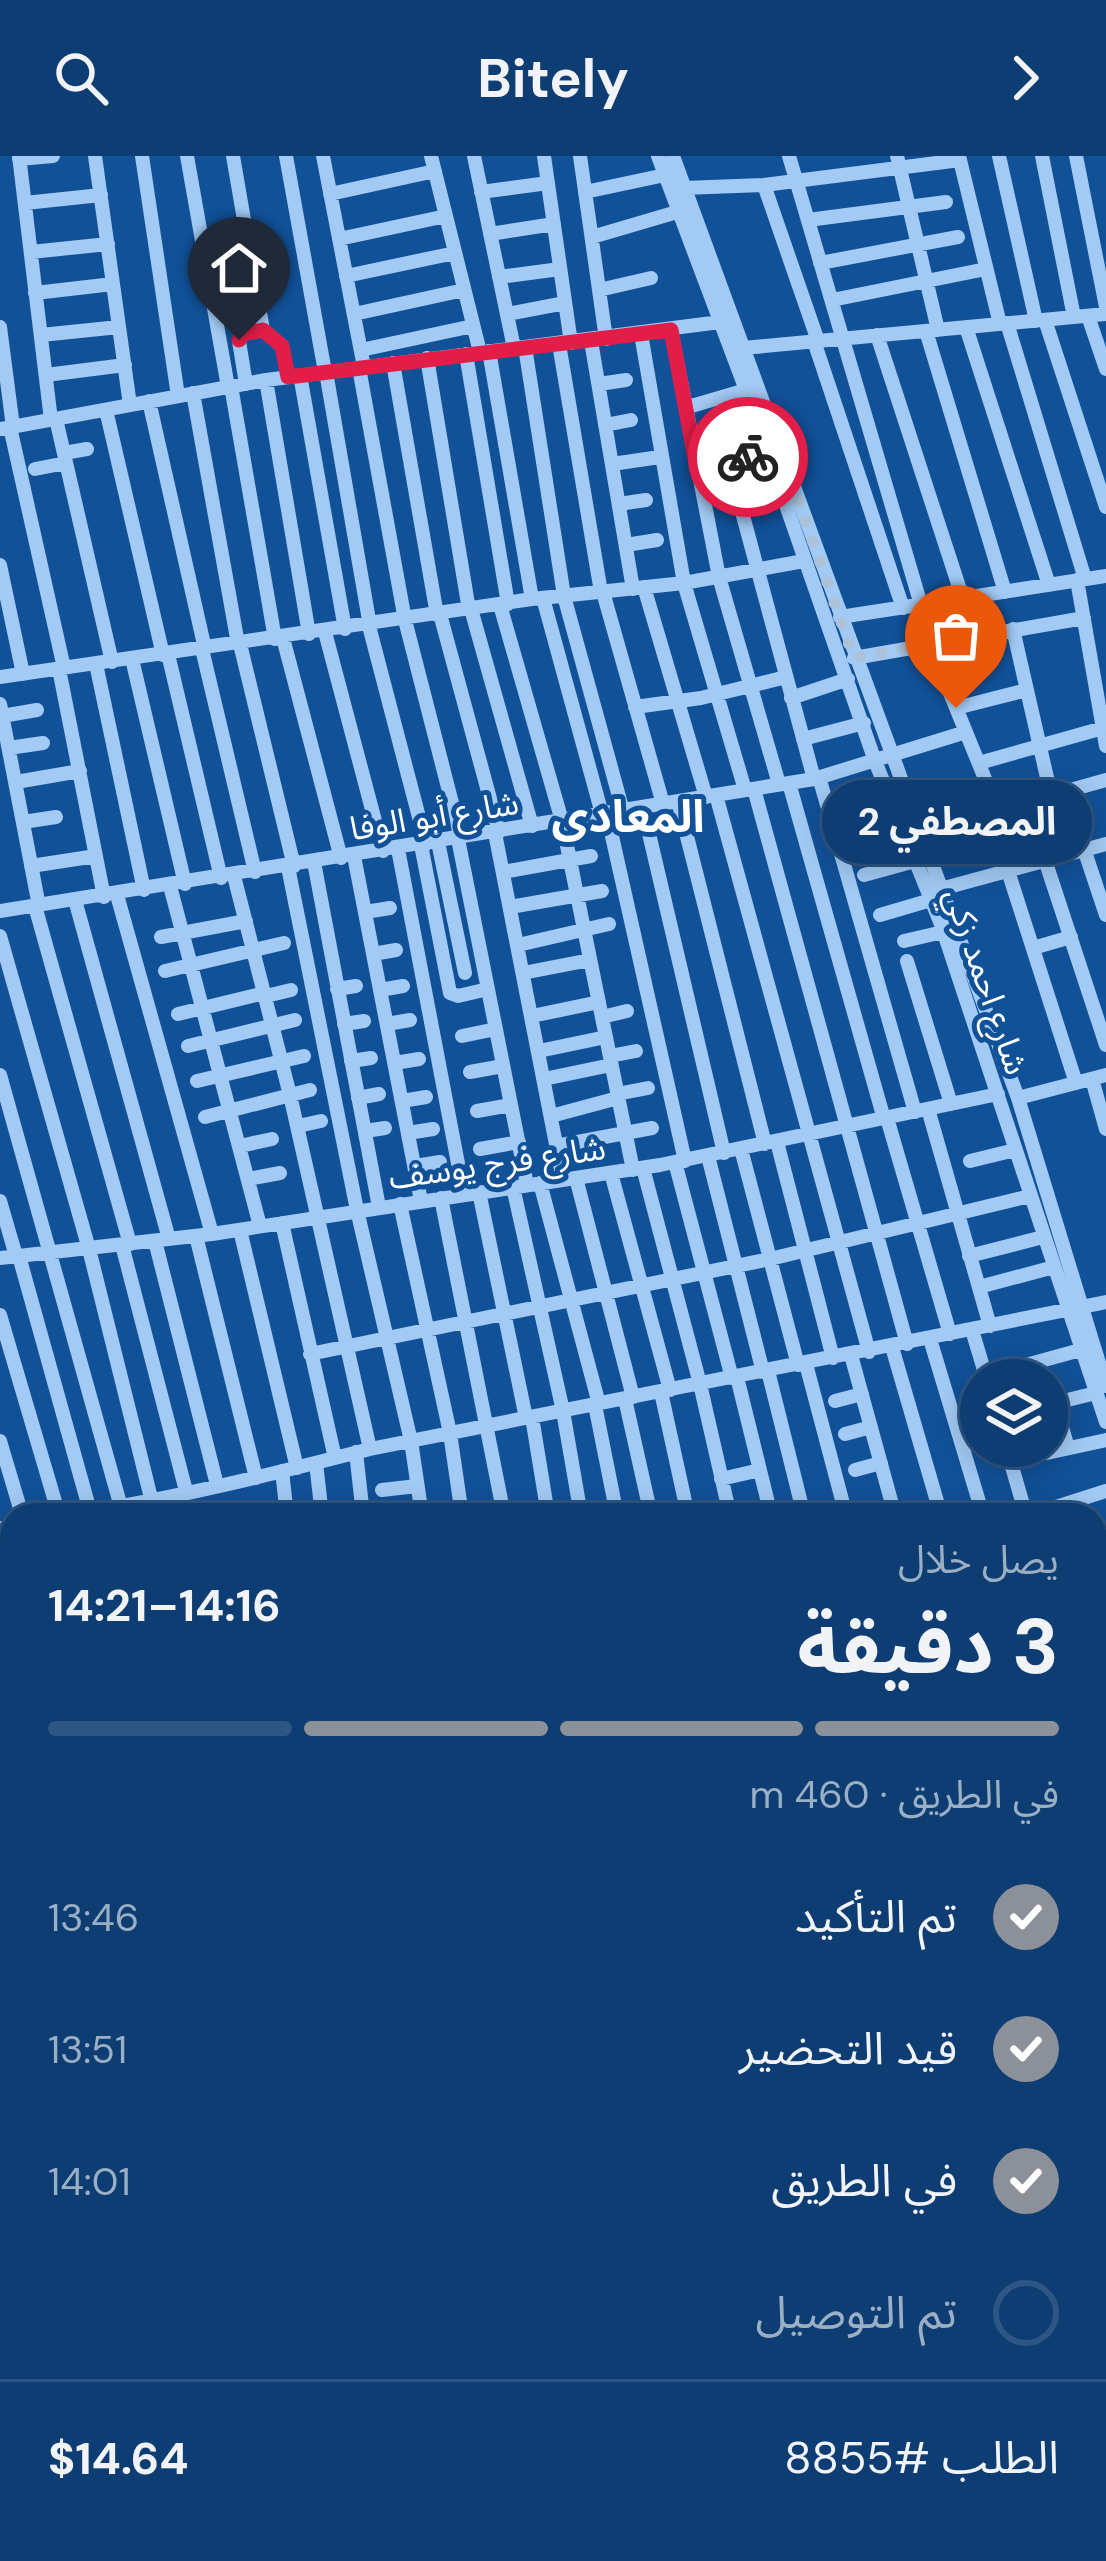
<!DOCTYPE html>
<html lang="ar">
<head>
<meta charset="utf-8">
<style>
	:root { --surface:#0d3d72; --page:#164477; --text:#f1f3f6; --muted:#9aaec4; --line:#2d5684; --accent:#8c9099 }
	body { margin:0; font-family:"DM Sans","Noto Sans Arabic",sans-serif; background:var(--page); color:var(--text); direction:rtl; height:100vh; display:flex; flex-direction:column; font-size:45px; white-space:nowrap }
	* { box-sizing:border-box; margin:0 }
	p { font-size:39px; color:var(--muted) }
	.icon { flex:none; width:66px; height:66px; fill:none; stroke:currentColor; stroke-width:2; stroke-linecap:round; stroke-linejoin:round }
	.map { position:relative; flex:1; overflow:hidden; direction:ltr }
	.drawer { position:absolute; left:0px; top:1347px; width:1107px; height:1059px; display:flex; flex-direction:column; background:var(--surface); border-radius:36px 36px 0 0; box-shadow:0 6px 30px #0003,0 0 0 3px var(--line); direction:rtl }
	.drawer>* { flex:none }
	.controls { position:absolute; left:960px; top:1203px; display:grid; gap:24px }
	.controls a { display:grid; place-items:center; width:108px; height:108px; border-radius:50%; background:var(--surface); box-shadow:0 6px 30px #0003,0 0 0 3px var(--line); font-size:60px }
	.pin { position:absolute; display:grid; place-items:center; width:102px; height:102px; color:#fff; margin:-123px -51px; border-radius:50% 50% 50% 0; rotate:-45deg; box-shadow:0 0 12px #0007 }
	.pin .icon { rotate:45deg }
	.courier { position:absolute; display:grid; place-items:center; width:120px; height:120px; margin:-60px; border:9px solid #e11d48; border-radius:50%; background:#fff; color:#222; box-shadow:0 3px 15px #0007 }
	.bubble { position:absolute; height:84px; border-radius:42px; background:var(--surface); box-shadow:0 6px 30px #0003,0 0 0 3px var(--line); font-size:39px; font-weight:700; line-height:84px; text-align:center; direction:rtl }
	.overview em { font-style:normal; font-weight:700 }
	.overview div { display:flex; flex-direction:column-reverse }
	.overview { display:flex; align-items:center; justify-content:space-between; height:204px; padding:0 48px }
	h1 { font-size:78px; font-weight:700; line-height:90px }
	.bar { display:grid; grid-template-columns:repeat(4,1fr); gap:18px 12px; align-content:center; height:144px; padding:0 48px }
	.bar i { height:15px; border-radius:9px; background:var(--line) }
	.bar .selected { background:var(--accent) }
	.bar p { grid-column:span 4 }
	.line { display:flex; align-items:center; gap:30px; padding:0 48px; border-top:3px solid var(--line) }
	.line div { flex:1 }
	ol { padding:0 48px; list-style:none }
	li { display:flex; align-items:center; gap:36px; height:132px }
	li p { margin-inline-start:auto }
	li .icon { padding:12px; border-radius:50%; background:var(--accent); color:#fff; stroke-width:4 }
	li:last-child { color:var(--muted) }
	li i { width:66px; height:66px; border:6px solid var(--line); border-radius:50% }
	header { display:flex; justify-content:space-between; align-items:center; height:156px; padding:0 48px; background:var(--surface); font-size:54px; font-weight:700 }
	.map>svg:first-child { display:block }
	.lines { fill:none; stroke-linecap:round; stroke-linejoin:round }
	.minor { stroke:#a2caf4; stroke-width:14 }
	.rail { stroke:#fff; stroke-width:3; stroke-dasharray:21 9; stroke-linecap:butt }
	.done { stroke:#acc2db; stroke-width:12; stroke-dasharray:0 21.6 }
	.route { stroke:#e11d48; stroke-width:15 }
	.labels { text-anchor:middle; stroke-width:10; stroke-linejoin:round; paint-order:stroke }
	.street-label { font-size:33px; fill:#fff; stroke:#115198 }
	.district-label { font-size:45px; font-weight:bold; fill:#fff; stroke:#115198 }
</style>
</head>
<body>
<header><svg class="icon" aria-label="forward" viewBox="0 0 24 24"><path d="M9 5l7 7-7 7"/></svg>Bitely<svg class="icon" aria-label="search" viewBox="0 0 24 24"><circle cx="10" cy="10" r="6"/><path d="M15 15l6 6"/></svg></header>
<div class="map">
<svg width="1106" height="2405" viewBox="0 0 1106 2405">
	<rect width="100%" height="100%" fill="#115198"/>
	<g class="lines">
		<path class="minor" d="M19,0L51,264
			M95,0L130,249
			M142,0L178,240
			M187,0L228,231
			M233,0L263,174L282,190L288,221
			M286,0L325,216
			M323,0L364,211
			M431,0L480,196
			M474,0L514,192
			M544,0L571,187
			M580,0L606,183
			M658,0L746,234L875,605L941,768L1106,1266
			M673,0L1018,942L1106,1230
			M789,0L921,449
			M897,0L938,174
			M959,0L1000,168
			M999,0L1036,165
			M1042,0L1074,161
			M1076,0L1106,151
			M19,3L53,0
			M764,29L818,185
			M683,32L764,29L960,4
			M481,36L548,27
			M585,36L665,19
			M330,38L435,15
			M25,47L101,39
			M808,64L946,46
			M490,78L554,68
			M592,81L677,56
			M339,83L446,60
			M31,96L108,88
			M820,107L958,81
			M346,120L455,97
			M499,121L560,113
			M599,134L651,122
			M35,137L113,128
			M832,144L986,113
			M354,158L464,134
			M507,158L565,147
			M1088,160L1106,213
			M1045,164L1106,351
			M1007,167L1085,423
			M0,171L13,271
			M966,171L1049,429
			M671,174L719,421L779,628
			M926,175L1005,436
			M641,178L684,427L745,634
			M41,179L119,171
			M877,179L963,443
			M591,185L633,433
			M814,185L903,452
			M559,188L601,436
			M525,191L564,440L623,655
			M744,192L1106,158
			M361,194L473,170
			M489,195L532,443
			M466,198L508,448
			M427,202L469,454
			M393,207L437,459
			M359,212L405,464L461,682
			M326,216L370,470
			M46,219L125,209
			M300,219L345,473
			M266,224L309,478
			M246,228L239,185L243,178L263,174
			M599,228L626,224
			M231,230L275,483
			M193,237L238,488
			M149,245L205,493
			M688,251L746,234
			M106,254L163,499
			M56,263L112,506
			M605,269L631,264
			M10,271L64,512
			M0,273L266,224L720,166
			M64,297L87,293
			M728,304L814,623
			M612,308L660,301
			M35,313L66,307
			M697,313L774,297
			M619,348L646,344
			M626,389L657,384
			M0,409L23,518
			M1077,424L1106,590
			M644,431L706,641
			M603,436L663,648
			M543,442L602,658
			M500,449L562,665L633,1014
			M471,453L532,670
			M440,458L499,676
			M840,461L1106,420
			M369,470L426,688
			M1013,473L1051,639
			M325,476L383,695
			M283,482L341,702
			M240,488L294,710
			M930,488L1021,711
			M202,493L255,716
			M168,498L221,722
			M854,502L1084,462
			M132,503L185,728
			M96,508L144,734
			M59,513L104,741
			M0,521L532,443L684,427L804,405
			M791,542L848,523
			M0,548L39,750
			M635,551L701,542L786,521
			M956,552L1027,534
			M2,560L37,554
			M803,583L864,567
			M9,592L43,587
			M979,607L1103,572
			M819,621L915,956
			M16,626L80,615
			M789,627L884,963
			M754,633L907,1188
			M716,639L869,1196
			M678,645L765,988
			M643,652L724,997
			M999,654L1106,624
			M607,658L685,1005
			M23,666L56,661
			M852,672L899,663
			M495,677L563,1024
			M458,683L527,1029
			M438,686L465,817
			M421,689L450,837L458,840L488,833
			M398,693L464,1039
			M1084,693L1106,759
			M354,700L421,1045
			M1045,704L1106,889
			M314,706L379,1051
			M31,710L96,700
			M288,711L357,1054L411,1285L422,1359
			M1008,715L1076,927
			M503,716L591,700
			M864,719L915,705
			M234,720L290,939L370,1293
			M170,730L260,1070
			M937,734L1106,688
			M117,739L212,1078
			M75,744L169,1083
			M35,750L130,1088
			M510,751L602,735
			M0,755L814,623L966,576
			M365,756L390,752
			M880,759L931,744
			M0,780L89,1093L152,1346
			M161,781L246,765
			M904,785L943,776
			M518,789L609,768
			M1033,792L1071,781
			M373,798L396,794
			M907,805L951,948
			M165,815L284,787
			M523,817L590,804
			M337,833L356,830
			M380,834L403,830
			M266,840L291,834
			M178,858L265,837
			M532,860L599,846
			M602,861L627,855
			M344,868L364,865
			M387,868L410,864
			M462,880L496,873
			M188,890L295,864
			M539,895L606,881
			M610,900L636,895
			M351,905L371,902
			M395,907L419,903
			M470,916L503,910
			M0,919L121,1351
			M544,923L611,909
			M1092,923L1106,973
			M197,925L304,900
			M617,938L648,932
			M358,942L379,938
			M1018,942L1106,919
			M402,945L426,941
			M928,953L990,1170
			M477,955L511,949
			M551,960L618,942
			M205,961L310,934
			M887,962L950,1178
			M298,970L321,965
			M365,975L385,972
			M408,977L433,973
			M777,986L833,1202
			M240,990L272,983
			M556,990L652,972
			M480,993L519,986
			M741,993L798,1209
			M708,1000L763,1216
			M970,1005L1015,994
			M675,1006L732,1222
			M415,1010L440,1006
			M643,1012L700,1228L730,1359
			M611,1017L670,1234
			M576,1022L633,1241
			M248,1023L280,1017
			M540,1027L599,1248
			M513,1031L563,1255L581,1359
			M479,1036L526,1262
			M441,1042L504,1359
			M0,1045L16,1100
			M400,1048L450,1277L462,1359
			M282,1067L335,1302
			M240,1074L297,1312
			M196,1080L256,1322
			M155,1085L217,1329
			M122,1089L186,1335
			M19,1100L90,1355
			M969,1100L1043,1081
			M0,1102L212,1078L660,1009L998,938
			M979,1131L1054,1111
			M0,1159L59,1359
			M972,1174L987,1224
			M930,1183L983,1359
			M892,1191L941,1359
			M310,1198L770,1103L1030,1040
			M851,1199L895,1359
			M806,1208L846,1359
			M768,1215L804,1359
			M986,1220L1084,1193
			M737,1221L771,1359
			M661,1236L688,1359
			M625,1243L651,1359
			M835,1245L862,1238
			M1055,1247L1068,1292
			M595,1249L617,1359
			M1047,1249L1096,1237
			M532,1261L548,1359
			M845,1278L871,1271
			M0,1285L22,1359
			M1006,1290L1026,1359
			M356,1296L363,1359
			M1010,1305L1106,1284
			M316,1307L322,1359
			M855,1314L881,1307
			M282,1315L287,1359
			M721,1323L760,1314
			M382,1334L417,1330
			M67,1359C169,1344 269,1319 370,1293L1106,1146
			M746,1359L750,1358
			M1031,1359L1106,1335
			M0,1372L12,1428
			M1095,1394L1106,1391
			M1095,1444L1106,1442
			M0,1450L12,1447
			M1105,1475L1106,1478
			M0,1477L12,1474
			M1102,1497L1106,1496
			M0,1505L12,1503
			M1095,1517L1102,1516
			M0,1535L12,1533
			M1095,1544L1106,1541
			M1095,1570L1106,1606
			M0,1577L12,1574
			M0,1616L12,1613
			M1095,1650L1106,1644
			M0,1652L12,1650
			M0,1670L12,1720
			M1095,1682L1106,1677
			M1095,1713L1106,1709
			M1095,1735L1106,1731
			M0,1755L12,1752
			M1095,1773L1106,1770
			M0,1799L12,1797
			M1095,1810L1106,1808
			M0,1853L8,1851
			M1104,1864L1106,1888
			M1095,1921L1106,1919
			M0,1933L12,1930
			M1095,1960L1106,1959
			M0,1979L12,1976
			M1095,1996L1106,1995
			M1095,2018H1106
			M0,2026L12,2024
			M0,2043L12,2061
			M1095,2062L1106,2061
			M1095,2146L1098,2170
			M0,2164L12,2183
			M1095,2234H1106
			M1095,2273H1106
			M0,2303L12,2331
			M38,2394L43,2405
			M148,2394L155,2405
			M228,2394L235,2405
			M318,2394L324,2405
			M394,2394V2405
			M454,2394V2405
			M730,2394L731,2405
			M806,2394L809,2405
			M843,2394L846,2405
			M888,2394L890,2405
			M948,2394V2405
			M1036,2394V2405
			M1056,2394L1106,2396
			M479,2405L480,2394
			M519,2405L520,2394
			M576,2405L577,2394
			M651,2405L653,2394"/>
		<path class="rail" d="M0,2089L12,2108
			M201,2394L208,2405"/>
	</g>
	<g class="lines">
		<path class="done" d="M748,301L781,295L854,502L930,488L956,552"/>
		<path class="route" d="M239,184L243,178L263,174L282,190L288,221L671,174L697,313L748,301"/>
	</g>
	<g class="labels">
		<g class="street-label">
			<text transform="translate(434 659) rotate(-9)" y="12">شارع أبو الوفا</text>
			<text transform="translate(987 825) rotate(71)" y="12">شارع احمد زكي</text>
			<text transform="translate(497 1006) rotate(-8)" y="12">شارع فرج يوسف</text>
		</g>
		<g class="district-label">
			<text x="628" y="676">المعادى</text>
		</g>
	</g>
</svg>
<div class="controls">
<a><svg class="icon" aria-label="layers" viewBox="0 0 24 24"><path d="M12 4l9 5-9 5-9-5zM3 14l9 5 9-5"/></svg></a>
</div>
<div class="pin" style="left:956px;top:552px;background:#ea580c"><svg class="icon" aria-label="bag" viewBox="0 0 24 24"><path d="M5 8h14l-1 12H6zM9 8a3 3 0 0 1 6 0"/></svg></div>
<div class="pin" style="left:239px;top:184px;background:#1f2937"><svg class="icon" aria-label="home" viewBox="0 0 24 24"><path d="M3 11l9-7 9 7M6 9v11h12V9"/></svg></div>
<div class="courier" style="left:748px;top:301px"><svg class="icon" aria-label="bike" viewBox="0 0 24 24"><circle cx="6" cy="16" r="4"/><circle cx="18" cy="16" r="4"/><path d="M6 16l4-8h5l3 8M10 8l3 8H6M13 5h3"/></svg></div>
<div class="bubble" style="left:822px;top:624px;width:270px">المصطفي 2</div>
<section class="drawer">
<div class="overview"><div><h1>3 دقيقة</h1><p>يصل خلال</p></div><em>14:16–14:21</em></div>
<div class="bar"><i class="selected"></i><i class="selected"></i><i class="selected"></i><i></i><p>في الطريق · 460 m</p></div>
<ol>
<li><svg class="icon" aria-label="check" viewBox="0 0 24 24"><path d="M5 12l5 5 9-10"/></svg>تم التأكيد<p>13:46</p></li>
<li><svg class="icon" aria-label="check" viewBox="0 0 24 24"><path d="M5 12l5 5 9-10"/></svg>قيد التحضير<p>13:51</p></li>
<li><svg class="icon" aria-label="check" viewBox="0 0 24 24"><path d="M5 12l5 5 9-10"/></svg>في الطريق<p>14:01</p></li>
<li><i></i>تم التوصيل</li>
</ol>
<div class="line" style="height:156px"><div>الطلب #8855</div><b>$14.64</b></div>
</section>
</div>
</body>
</html>
